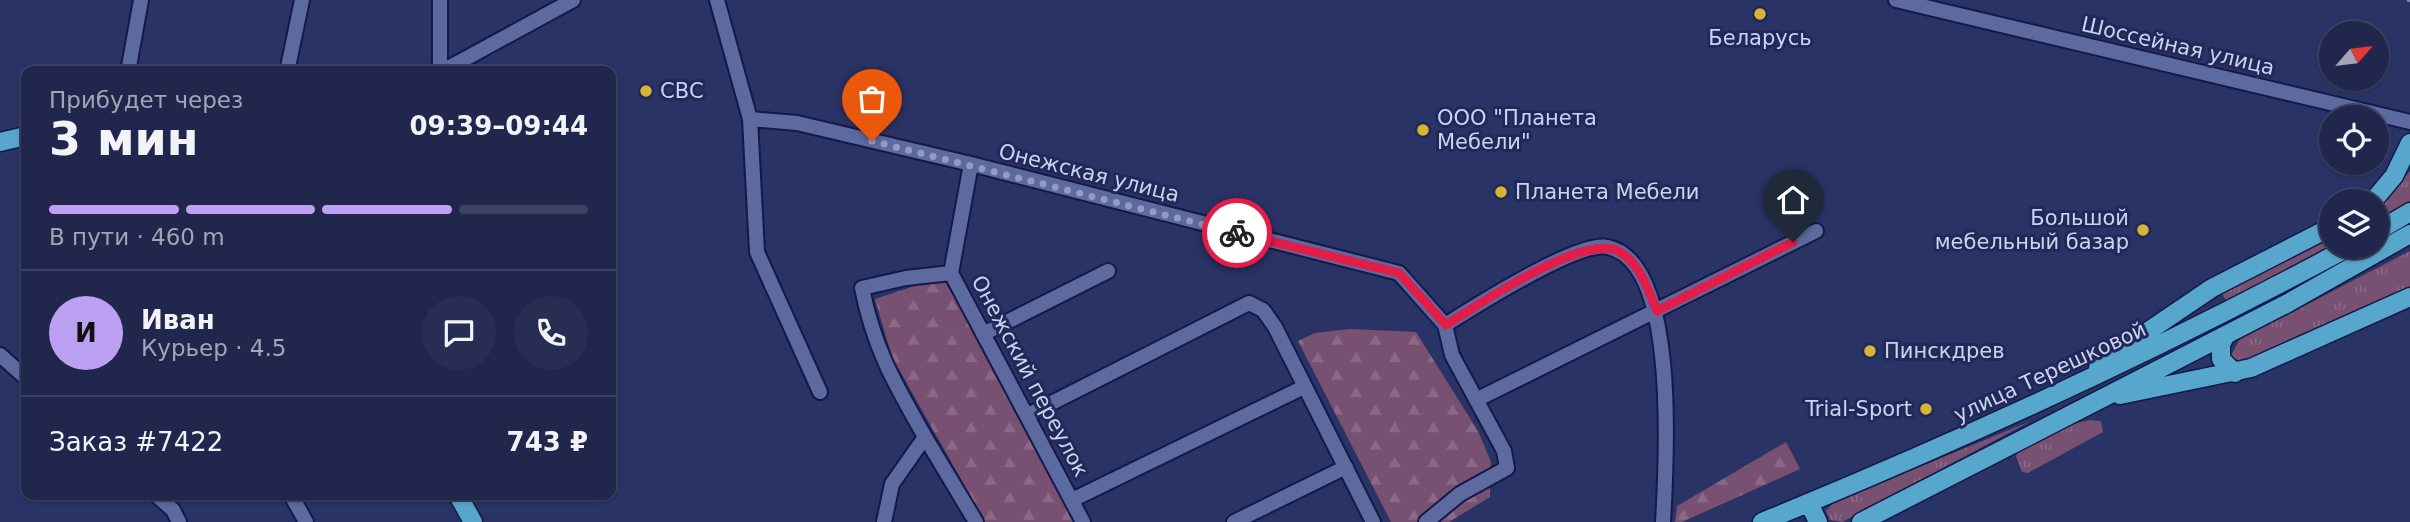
<!DOCTYPE html>
<html lang="ru">
<head>
<meta charset="utf-8">
<style>
	:root { --surface:#20264c; --page:#282e53; --text:#f1f3f6; --muted:#a2a5b5; --line:#3d4364; --accent:#bca0f2 }
	body { margin:0; font-family:"DejaVu Sans",sans-serif; background:var(--page); color:var(--text); height:100vh; display:flex; flex-direction:column; font-size:26px; white-space:nowrap }
	* { box-sizing:border-box; margin:0 }
	p { font-size:23px; color:var(--muted) }
	.icon { flex:none; width:38px; height:38px; fill:none; stroke:currentColor; stroke-width:2; stroke-linecap:round; stroke-linejoin:round }
	.map { position:relative; flex:1; overflow:hidden }
	.panel { position:absolute; left:21px; top:66px; width:595px; height:434px; display:flex; flex-direction:column; background:var(--surface); border-radius:14px; box-shadow:0 2px 5px #0004,0 0 0 2px var(--line) }
	.panel>* { flex:none }
	.needle { width:46px; rotate:62deg }
	.controls { position:absolute; left:2319px; top:21px; display:grid; gap:14px }
	.controls a { display:grid; place-items:center; width:70px; height:70px; border-radius:50%; background:var(--surface); box-shadow:0 2px 5px #0004,0 0 0 2px var(--line); font-size:35px }
	.pin { position:absolute; display:grid; place-items:center; width:60px; height:60px; color:#fff; margin:-72px -30px; border-radius:50% 50% 50% 0; rotate:-45deg; box-shadow:0 0 7px #0007 }
	.pin .icon { rotate:45deg }
	.courier { position:absolute; display:grid; place-items:center; width:70px; height:70px; margin:-35px; border:5px solid #e11d48; border-radius:50%; background:#fff; color:#222; box-shadow:0 2px 9px #0007 }
	.headline em { font-style:normal; font-weight:700 }
	.headline div { display:flex; flex-direction:column-reverse }
	.headline { display:flex; align-items:center; justify-content:space-between; height:119px; padding:0 28px }
	h1 { font-size:46px; font-weight:700; line-height:52px }
	.bar { display:grid; grid-template-columns:repeat(4,1fr); gap:10px 7px; align-content:center; height:84px; padding:0 28px }
	.bar i { height:9px; border-radius:5px; background:var(--line) }
	.bar .on { background:var(--accent) }
	.bar p { grid-column:span 4 }
	.line { display:flex; align-items:center; gap:18px; padding:0 28px; border-top:2px solid var(--line) }
	.line div { flex:1 }
	.round { display:grid; place-items:center; flex:none; width:74px; height:74px; border-radius:37px; background:var(--page) }
	.map>svg:first-child { display:block }
	.grass { fill:url(#grass-tufts) }
	.forest { fill:url(#forest-firs) }
	.lines { fill:none; stroke-linecap:round; stroke-linejoin:round }
	.minor-casing { stroke:#141948; stroke-width:18 }
	.major-casing { stroke:#141948; stroke-width:21 }
	.minor { stroke:#5d6aa0; stroke-width:14 }
	.major { stroke:#56a7cb; stroke-width:18 }
	.rail { stroke:#8089b0; stroke-width:2.5; stroke-dasharray:12 12; stroke-linecap:butt }
	.done { stroke:#939bc1; stroke-width:7; stroke-dasharray:0 12.6 }
	.route { stroke:#e11d48; stroke-width:9 }
	.poi-dot { fill:#d6b534; stroke:#212959; stroke-width:2.5 }
	.labels { text-anchor:middle; stroke-width:6; stroke-linejoin:round; paint-order:stroke }
	.poi-label { font-size:21px; fill:#cbd3f2; stroke:#212959; text-anchor:start }
	.street-label { font-size:21px; fill:#cbd3f2; stroke:#212959 }
</style>
</head>
<body>
<div class="map">
<svg width="2410" height="522" viewBox="0 0 2410 522">
	<defs>
		<pattern id="grass-tufts" width="24" height="20" patternUnits="userSpaceOnUse" patternTransform="scale(1.75)"><rect width="24" height="20" fill="#785071"/><path d="M3 7l-1-3M5 7V3M7 7l1-3M15 17l-1-3M17 17v-4M19 17l1-3" fill="none" stroke="#8a6886"/></pattern>
		<pattern id="forest-firs" width="22" height="20" patternUnits="userSpaceOnUse" patternTransform="scale(1.75)"><rect width="22" height="20" fill="#785071"/><path d="M5 1l3.5 6h-7zM16 11l3.5 6h-7z" fill="#8a6886"/></pattern>
	</defs>
	<rect width="100%" height="100%" fill="#2a3365"/>
	<path class="grass" d="M2410,171V201L2377,222L2376,210Z
		M2331,237V247L2228,303L2222,294L2229,288Z
		M2410,251V289L2249,363L2237,364L2230,357L2240,339Z
		M2090,420L2101,421L2103,432L2028,473L2022,472L2016,456L2019,450L2068,425Z
		M2031,421L1842,522L1830,520L1826,511L1834,502Z"/>
	<path class="forest" d="M942,277L982,343L1077,522H985L892,357L875,299Z
		M1350,329L1416,332L1478,431L1491,462L1490,497L1449,522H1391L1298,341L1315,333Z
		M1786,442L1800,469L1682,522H1675L1677,506Z"/>
	<g class="lines">
		<defs>
			<path id="minor" d="M440,0V72
				M717,0L750,119L757,252L820,392
				M1896,0L2410,122
				M128,72L141,0
				M287,72L302,0
				M441,72L573,0
				M750,119L797,123L971,164L1399,273L1445,325L1452,355L1504,451L1507,468L1460,494L1426,522
				M971,164L951,273L1083,522
				M1445,325C1474,307 1578,240 1608,247C1680,263 1666,466 1663,522
				M983,334L1108,271
				M0,355L26,378
				M1476,400L1816,231
				M1028,415L1249,303L1263,310L1275,327L1373,522
				M925,437L976,522
				M156,495L173,510L179,522
				M291,495L306,522
				M1072,500L1304,387
				M884,522L892,484L925,437C895,384 874,349 862,288L906,278L951,273
				M1234,522L1346,467"/>
			<path id="major" d="M0,142L26,136
				M2373,201L2394,176L2410,143
				M2376,232L2410,212
				M2226,335L2221,344V359L2235,373
				M2098,368L2110,357L2212,288L2331,227
				M2120,395L2251,368L2410,297
				M458,495L473,522
				M1809,503L1818,522
				M1762,522C1963,440 2159,350 2349,247
				M1861,522L2288,303L2410,234"/>
		</defs>
		<use href="#minor" class="minor-casing"/>
		<use href="#major" class="major-casing"/>
		<use href="#minor" class="minor"/>
		<use href="#major" class="major"/>
		<path class="rail" d="M2407,0L2410,1"/>
	</g>
	<g class="lines">
		<path class="done" d="M872,141L1237,233"/>
		<path class="route" d="M1237,233L1399,273L1446,325C1478,305 1586,231 1620,252C1641,265 1648,290 1657,311L1793,242"/>
	</g>
	<g class="poi-dot">
		<circle cx="1760" cy="14" r="7"/>
		<circle cx="646" cy="91" r="7"/>
		<circle cx="1423" cy="130" r="7"/>
		<circle cx="1501" cy="192" r="7"/>
		<circle cx="2143" cy="230" r="7"/>
		<circle cx="1870" cy="351" r="7"/>
		<circle cx="1926" cy="409" r="7"/>
	</g>
	<g class="labels">
		<g class="poi-label">
			<text x="1760" y="45" text-anchor="middle">Беларусь</text>
			<text x="660" y="98">СВС</text>
			<text x="1437" y="125">ООО "Планета<tspan x="1437" dy="24">Мебели"</tspan></text>
			<text x="1515" y="199">Планета Мебели</text>
			<text x="2129" y="225" text-anchor="end">Большой<tspan x="2129" dy="24">мебельный базар</tspan></text>
			<text x="1884" y="358">Пинскдрев</text>
			<text x="1912" y="416" text-anchor="end">Trial-Sport</text>
		</g>
		<g class="street-label">
			<text transform="translate(2178 46) rotate(13)" y="7">Шоссейная улица</text>
			<text transform="translate(1089 173) rotate(14)" y="7">Онежская улица</text>
			<text transform="translate(2050 372) rotate(-25)" y="7">улица Терешковой</text>
			<text transform="translate(1030 376) rotate(62)" y="7">Онежский переулок</text>
		</g>
	</g>
</svg>
<div class="controls">
<a><svg class="needle" viewBox="-14 -14 28 28"><path d="M0-13l5 13h-10z" fill="#e53935"/><path d="M0 13l5-13h-10z" fill="#a2a5b5"/></svg></a>
<a><svg class="icon" aria-label="locate" viewBox="0 0 24 24"><circle cx="12" cy="12" r="6"/><path d="M12 2v4M12 18v4M2 12h4M18 12h4"/></svg></a>
<a><svg class="icon" aria-label="layers" viewBox="0 0 24 24"><path d="M12 4l9 5-9 5-9-5zM3 14l9 5 9-5"/></svg></a>
</div>
<div class="pin" style="left:872px;top:141px;background:#ea580c"><svg class="icon" aria-label="bag" viewBox="0 0 24 24"><path d="M5 8h14l-1 12H6zM9 8a3 3 0 0 1 6 0"/></svg></div>
<div class="pin" style="left:1793px;top:242px;background:#1f2937"><svg class="icon" aria-label="home" viewBox="0 0 24 24"><path d="M3 11l9-7 9 7M6 9v11h12V9"/></svg></div>
<div class="courier" style="left:1237px;top:233px"><svg class="icon" aria-label="bike" viewBox="0 0 24 24"><circle cx="6" cy="16" r="4"/><circle cx="18" cy="16" r="4"/><path d="M6 16l4-8h5l3 8M10 8l3 8H6M13 5h3"/></svg></div>
<section class="panel">
<div class="headline"><div><h1>3 мин</h1><p>Прибудет через</p></div><em>09:39–09:44</em></div>
<div class="bar"><i class="on"></i><i class="on"></i><i class="on"></i><i></i><p>В пути · 460 m</p></div>
<div class="line" style="height:126px"><b class="round" style="background:var(--accent);color:#111">И</b><div><b>Иван</b><p>Курьер · 4.5</p></div><a class="round"><svg class="icon" aria-label="chat" viewBox="0 0 24 24"><path d="M4 5h16v11H9l-5 4z"/></svg></a><a class="round"><svg class="icon" aria-label="phone" viewBox="0 0 24 24"><path d="M5 4h4l2 5-3 2q2 4 5 5l2-3 5 2v4C11 20 4 13 5 4z"/></svg></a></div>
<div class="line" style="height:91px"><div>Заказ #7422</div><b>743 ₽</b></div>
</section>
</div>
</body>
</html>
